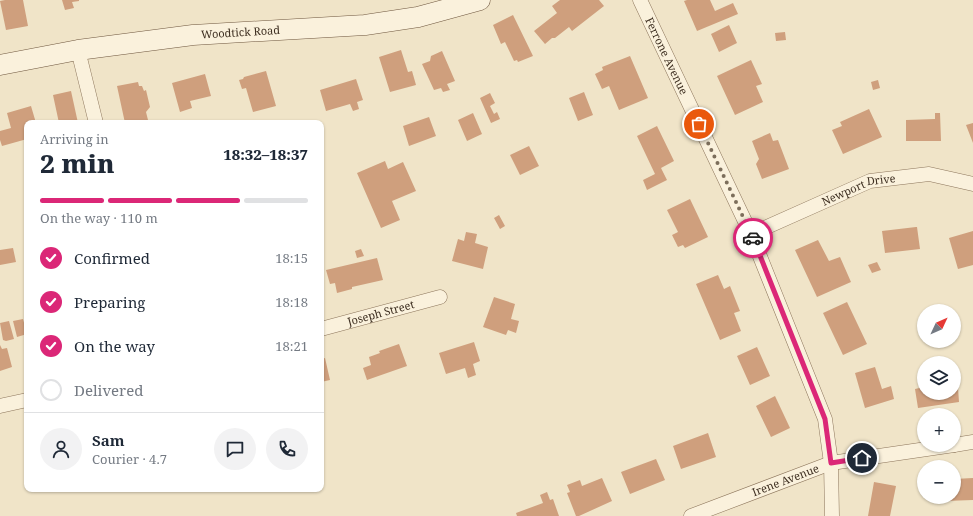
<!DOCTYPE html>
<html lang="en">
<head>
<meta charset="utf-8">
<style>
	:root { --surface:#fff; --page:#f2f2f3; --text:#1f2937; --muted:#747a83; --line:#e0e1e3; --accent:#db2777 }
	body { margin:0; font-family:"Noto Serif",serif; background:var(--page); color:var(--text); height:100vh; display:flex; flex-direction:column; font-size:15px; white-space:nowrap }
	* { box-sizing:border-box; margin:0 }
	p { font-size:13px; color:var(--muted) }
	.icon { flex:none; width:22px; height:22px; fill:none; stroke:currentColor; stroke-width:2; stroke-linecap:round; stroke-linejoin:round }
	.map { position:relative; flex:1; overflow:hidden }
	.panel { position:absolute; left:24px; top:120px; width:300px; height:372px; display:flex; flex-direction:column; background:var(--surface); border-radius:8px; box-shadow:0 1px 3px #0004 }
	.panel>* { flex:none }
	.needle { width:26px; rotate:46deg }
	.fabs { position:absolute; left:917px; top:304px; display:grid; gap:8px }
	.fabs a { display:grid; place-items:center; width:44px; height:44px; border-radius:50%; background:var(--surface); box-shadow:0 1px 3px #0004; font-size:20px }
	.pin { position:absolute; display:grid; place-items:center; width:34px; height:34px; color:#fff; margin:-17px; border:2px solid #fff; border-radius:50%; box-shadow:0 1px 4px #0007 }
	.courier { position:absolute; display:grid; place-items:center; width:40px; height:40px; margin:-20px; border:3px solid #db2777; border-radius:50%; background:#fff; color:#222; box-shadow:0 1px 5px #0007 }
	.head em { font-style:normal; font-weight:800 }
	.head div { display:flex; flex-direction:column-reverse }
	.head { display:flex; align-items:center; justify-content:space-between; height:68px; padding:0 16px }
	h1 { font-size:26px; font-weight:800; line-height:30px }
	.bar { display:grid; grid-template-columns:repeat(4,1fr); gap:6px 4px; align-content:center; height:48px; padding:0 16px }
	.bar i { height:5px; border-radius:3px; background:var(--line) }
	.bar .on { background:var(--accent) }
	.bar p { grid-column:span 4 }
	.line { display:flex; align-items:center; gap:10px; padding:0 16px; border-top:1px solid var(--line) }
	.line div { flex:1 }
	.round { display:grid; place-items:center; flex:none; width:42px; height:42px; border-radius:21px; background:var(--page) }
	ol { padding:0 16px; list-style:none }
	li { display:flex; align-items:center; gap:12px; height:44px }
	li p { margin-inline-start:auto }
	li .icon { padding:4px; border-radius:50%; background:var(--accent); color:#fff; stroke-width:4 }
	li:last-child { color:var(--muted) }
	li i { width:22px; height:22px; border:2px solid var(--line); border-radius:50% }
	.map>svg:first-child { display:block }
	.building { fill:#cf9f7d }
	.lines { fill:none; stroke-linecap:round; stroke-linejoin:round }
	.street-casing { stroke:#8d765c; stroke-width:15 }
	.secondary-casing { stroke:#6f573f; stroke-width:21 }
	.street { stroke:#faf1dc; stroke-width:14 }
	.secondary { stroke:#faf1dc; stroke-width:20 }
	.done { stroke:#7c6e5b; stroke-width:4; stroke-dasharray:0 7.2 }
	.route { stroke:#db2777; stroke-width:5 }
	.labels { text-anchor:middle; stroke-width:4; stroke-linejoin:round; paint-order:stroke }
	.street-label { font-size:11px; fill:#3d2e20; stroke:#f7eed8 }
</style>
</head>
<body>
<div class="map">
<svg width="973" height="516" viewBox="0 0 973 516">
	<rect width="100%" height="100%" fill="#f0e4c8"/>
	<path class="building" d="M5,0H23L28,26L6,30L0,1Z
		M62,0H79V1L72,2L74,8L65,10Z
		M560,0H599L604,6L572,31L569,27L555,38H552L545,44L534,31L557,13L552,6Z
		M687,0H710L715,11L733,3L738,14L697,31L684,1Z
		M513,15L533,56L518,62L517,60L514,61L505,42L501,44L493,25Z
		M729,25L737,43L719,52L711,34Z
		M785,32L786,40L776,41L775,33Z
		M401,50L408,72L412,71L416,85L390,92L379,57Z
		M442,51L455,81L447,84L450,90L443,92L441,88L434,90L422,64L430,61L431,56Z
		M630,56L648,98L619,110L609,86L602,89L595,74L603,70L602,67Z
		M751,60L762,84L756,86L763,102L735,115L717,76Z
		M266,71L276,106L253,112L246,88L242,89L239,80L243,79L244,77Z
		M205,74L211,96L190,101L192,108L180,112L172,83Z
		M356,79L363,100L357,102L359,109L353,111L350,104L326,111L320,90Z
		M878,80L880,88L873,90L871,82Z
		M138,82L139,86H142L144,91L146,90L150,107L146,112L148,120L132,123H125L117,86Z
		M71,91L78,123H59L53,95Z
		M584,92L593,115L578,121L569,98Z
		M490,93L495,103L490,106L494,114L497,112L500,119L491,123L480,98Z
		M31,106L36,123H27V139L2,146L0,140V131L11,128L7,113Z
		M869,109L882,137L843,154L832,130L842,126L840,122Z
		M473,113L482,134L467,141L458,120Z
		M935,113H940L941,141H906V120L935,119Z
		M429,117L436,136L409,146L403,126Z
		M973,123V143L966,125Z
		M657,126L674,161L661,168L667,180L647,190L643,180L655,174L637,136Z
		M770,133L773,141L778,140L789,169L762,179L756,164L759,159L752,141Z
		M529,146L539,166L520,175L510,155Z
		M385,161L388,169L403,162L416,191L392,201L400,220L381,228L357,173Z
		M690,199L708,237L685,248L683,245L678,247L672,235L678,232L667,210Z
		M499,215L505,226L500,229L494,218Z
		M916,227H917L920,249L885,253L882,231Z
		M973,231V265L958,269L949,238Z
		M466,232L477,234L475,243L488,247L483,269L452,261L458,239L464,241Z
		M818,240L829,261L840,257L851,282L817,297L795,250Z
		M13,248L16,262L0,265V250Z
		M361,249L364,256L357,258L355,251Z
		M377,258L383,280L352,287V289L337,293L335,283L330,284L326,270Z
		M877,262L881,270L872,273L868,265Z
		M718,275L724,289L730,286L740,311L734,313L741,331L720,340L696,284Z
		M494,297L515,304L511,319L519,321L516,333L508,330L506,335L483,327Z
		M847,302L867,344L843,355L823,313Z
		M23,319L27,334L17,337L13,321Z
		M9,321L14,339L6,341L3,340L0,323Z
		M474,342L480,361L473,364L476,375L468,378L465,368L446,374L439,353Z
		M399,344L407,366L367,380L363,368L371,365L369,357L380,353L379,351Z
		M0,345L2,349L7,348L12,367L0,371Z
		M757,347L770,376L750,385L737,356Z
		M325,358L330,380L321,382V359Z
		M875,367L882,389L891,386L894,399L865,408L855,373Z
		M954,373H957L959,402L918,408L915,389L924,387V393H954Z
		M775,396L790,428L771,437L756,406Z
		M708,433L716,457L681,469L673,446Z
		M656,459L665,480L630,494L621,472Z
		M602,478L612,501L579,516H576L567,493L570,492L567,485L580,480L582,486Z
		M973,478V500L945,501V497H954V479Z
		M874,482L896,486L890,516H868Z
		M547,492L550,500L553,499L559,516H517L516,513L543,503L540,495Z"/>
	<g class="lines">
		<defs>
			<g id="street">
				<path id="s1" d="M640,0L751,234L825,419L831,463L832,516"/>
				<path d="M78,50L96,123"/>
				<path id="s2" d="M751,234L870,181L929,174L973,184"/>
				<path id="s3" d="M321,329L440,297"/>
				<path d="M0,406L27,400"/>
				<path d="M954,445L973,442"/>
				<path id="s4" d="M691,516L831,463L954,445"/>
			</g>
			<g id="secondary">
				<path id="s5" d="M0,65L78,50L193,35L365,25L418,17L480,0"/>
			</g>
		</defs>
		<use href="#street" class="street-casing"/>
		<use href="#secondary" class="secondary-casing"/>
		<use href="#street" class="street"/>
		<use href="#secondary" class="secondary"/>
	</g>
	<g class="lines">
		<path class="done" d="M699,124L753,238"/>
		<path class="route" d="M753,238L825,419L831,463L862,458"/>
	</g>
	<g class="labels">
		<g class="street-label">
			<text dy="4" stroke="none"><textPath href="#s5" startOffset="243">Woodtick Road</textPath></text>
			<text dy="4" stroke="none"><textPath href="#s1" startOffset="62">Ferrone Avenue</textPath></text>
			<text dy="4" stroke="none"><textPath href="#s2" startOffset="117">Newport Drive</textPath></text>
			<text dy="4" stroke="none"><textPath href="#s3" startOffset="62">Joseph Street</textPath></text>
			<text dy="4" stroke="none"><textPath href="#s4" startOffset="101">Irene Avenue</textPath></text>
		</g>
	</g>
</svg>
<div class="fabs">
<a><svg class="needle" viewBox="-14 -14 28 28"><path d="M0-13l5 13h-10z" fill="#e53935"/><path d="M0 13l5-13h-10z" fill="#747a83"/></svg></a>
<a><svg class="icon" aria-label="layers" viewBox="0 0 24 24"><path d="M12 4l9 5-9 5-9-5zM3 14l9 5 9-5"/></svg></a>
<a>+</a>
<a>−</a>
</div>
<div class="pin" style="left:699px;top:124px;background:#ea580c"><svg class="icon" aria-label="bag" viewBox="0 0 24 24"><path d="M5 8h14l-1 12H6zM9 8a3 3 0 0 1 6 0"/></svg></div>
<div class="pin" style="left:862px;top:458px;background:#1f2937"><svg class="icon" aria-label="home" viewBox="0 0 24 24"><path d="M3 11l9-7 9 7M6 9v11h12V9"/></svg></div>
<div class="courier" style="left:753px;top:238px"><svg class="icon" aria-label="car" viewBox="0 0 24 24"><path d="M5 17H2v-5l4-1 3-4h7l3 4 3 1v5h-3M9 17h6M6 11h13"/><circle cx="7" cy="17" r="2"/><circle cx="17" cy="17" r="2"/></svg></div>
<section class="panel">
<div class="head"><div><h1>2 min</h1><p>Arriving in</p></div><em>18:32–18:37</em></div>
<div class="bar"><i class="on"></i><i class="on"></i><i class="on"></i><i></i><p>On the way · 110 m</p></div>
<ol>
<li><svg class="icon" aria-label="check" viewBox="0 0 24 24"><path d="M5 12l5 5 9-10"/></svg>Confirmed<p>18:15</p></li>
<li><svg class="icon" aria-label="check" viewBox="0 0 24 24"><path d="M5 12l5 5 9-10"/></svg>Preparing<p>18:18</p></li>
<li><svg class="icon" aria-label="check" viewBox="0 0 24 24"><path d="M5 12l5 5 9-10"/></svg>On the way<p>18:21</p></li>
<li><i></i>Delivered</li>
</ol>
<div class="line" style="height:72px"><a class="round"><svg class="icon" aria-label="person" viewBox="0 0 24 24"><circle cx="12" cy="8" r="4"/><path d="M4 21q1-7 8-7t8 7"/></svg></a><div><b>Sam</b><p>Courier · 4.7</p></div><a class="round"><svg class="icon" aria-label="chat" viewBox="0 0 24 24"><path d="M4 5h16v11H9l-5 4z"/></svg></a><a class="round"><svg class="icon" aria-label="phone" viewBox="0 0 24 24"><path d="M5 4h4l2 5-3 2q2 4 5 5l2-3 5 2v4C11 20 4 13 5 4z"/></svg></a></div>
</section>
</div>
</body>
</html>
